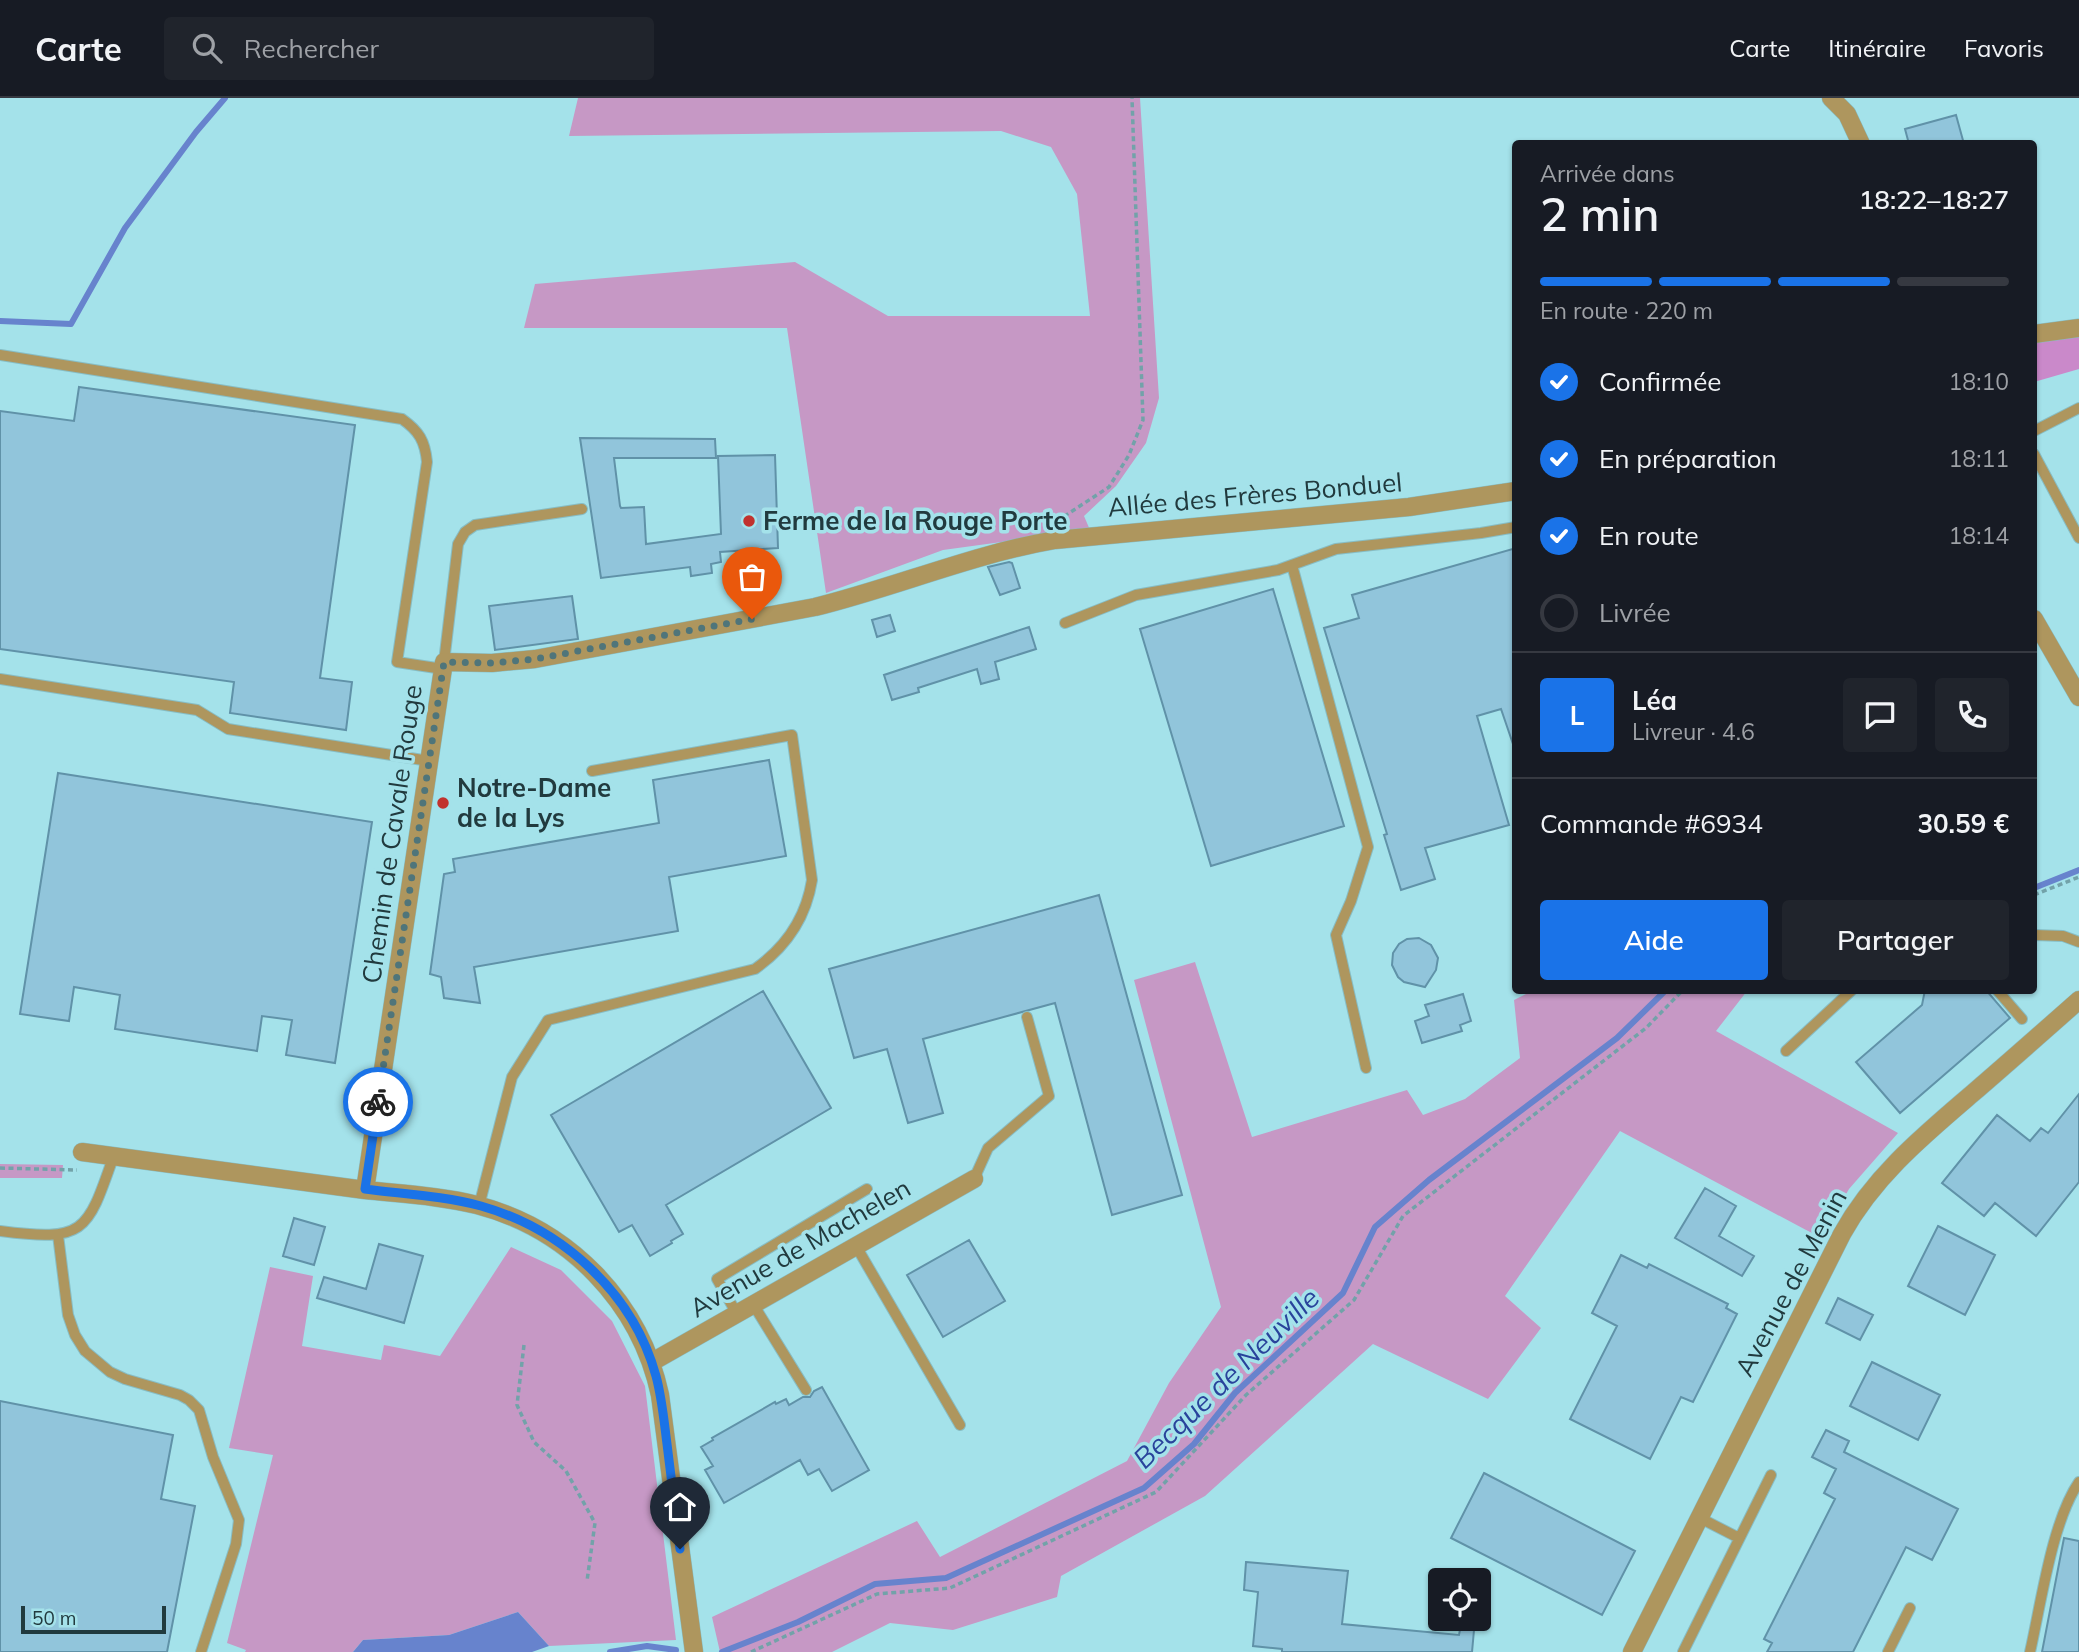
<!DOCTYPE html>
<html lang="fr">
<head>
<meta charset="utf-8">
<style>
	:root { --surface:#171b24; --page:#20242c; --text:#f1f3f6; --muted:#9ea1a6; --line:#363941; --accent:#1a73e8 }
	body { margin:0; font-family:Mulish,sans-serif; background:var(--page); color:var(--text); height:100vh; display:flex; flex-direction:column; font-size:26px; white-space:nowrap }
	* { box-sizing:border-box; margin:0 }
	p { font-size:23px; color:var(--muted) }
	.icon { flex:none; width:38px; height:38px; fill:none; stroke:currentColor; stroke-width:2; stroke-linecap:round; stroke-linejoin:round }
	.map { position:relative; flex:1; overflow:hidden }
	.side { position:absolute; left:1512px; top:42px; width:525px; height:854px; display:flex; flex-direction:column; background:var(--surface); border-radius:7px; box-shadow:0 2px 5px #0004 }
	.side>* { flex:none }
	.controls { position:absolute; left:1428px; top:1470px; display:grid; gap:14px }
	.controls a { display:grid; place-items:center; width:63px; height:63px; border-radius:7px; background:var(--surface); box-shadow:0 2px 5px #0004; font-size:35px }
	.scale { position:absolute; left:21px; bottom:18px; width:145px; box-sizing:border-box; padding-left:7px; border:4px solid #213a3e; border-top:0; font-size:19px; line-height:24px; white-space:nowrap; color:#213a3e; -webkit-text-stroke:5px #a4e2ea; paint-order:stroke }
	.pin { position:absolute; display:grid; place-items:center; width:60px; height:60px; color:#fff; margin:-72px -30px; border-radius:50% 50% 50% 0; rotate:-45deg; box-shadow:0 0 7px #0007 }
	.pin .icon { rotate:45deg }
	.courier { position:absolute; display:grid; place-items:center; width:70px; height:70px; margin:-35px; border:5px solid #1a73e8; border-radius:50%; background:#fff; color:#222; box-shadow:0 2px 9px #0007 }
	.overview em { font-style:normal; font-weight:600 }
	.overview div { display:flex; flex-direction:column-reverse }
	.overview { display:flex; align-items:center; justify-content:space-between; height:119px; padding:0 28px }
	h1 { font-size:46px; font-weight:600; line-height:52px }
	.bar { display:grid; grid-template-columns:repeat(4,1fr); gap:10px 7px; align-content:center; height:84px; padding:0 28px }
	.bar i { height:9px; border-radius:5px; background:var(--line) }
	.bar .current { background:var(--accent) }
	.bar p { grid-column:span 4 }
	.line { display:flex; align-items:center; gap:18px; padding:0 28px; border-top:2px solid var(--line) }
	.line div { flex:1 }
	.round { display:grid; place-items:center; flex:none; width:74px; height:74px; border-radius:7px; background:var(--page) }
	ol { padding:0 28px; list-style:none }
	li { display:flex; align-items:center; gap:21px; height:77px }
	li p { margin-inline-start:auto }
	li .icon { padding:7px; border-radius:50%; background:var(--accent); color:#fff; stroke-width:4 }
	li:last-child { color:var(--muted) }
	li i { width:38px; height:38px; border:4px solid var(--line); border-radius:50% }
	.cta { display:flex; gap:14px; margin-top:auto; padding:14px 28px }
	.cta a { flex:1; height:80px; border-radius:7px; background:var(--accent); color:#fff; font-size:28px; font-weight:600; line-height:80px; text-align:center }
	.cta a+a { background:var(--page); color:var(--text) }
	header { display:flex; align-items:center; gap:42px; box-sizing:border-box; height:98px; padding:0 35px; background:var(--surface); border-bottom:2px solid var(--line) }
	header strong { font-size:33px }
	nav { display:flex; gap:38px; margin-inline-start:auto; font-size:24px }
	.search { width:490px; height:63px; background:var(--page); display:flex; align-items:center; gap:18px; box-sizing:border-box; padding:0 24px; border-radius:7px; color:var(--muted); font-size:26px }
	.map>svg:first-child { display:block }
	.green { fill:#c698c5 }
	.forest { fill:#ca89ca }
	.water { fill:#6783cd }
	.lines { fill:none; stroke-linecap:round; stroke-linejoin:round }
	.stream { stroke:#6783cd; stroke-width:6 }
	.building { fill:#91c5db; stroke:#6092a8; stroke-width:2 }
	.service-casing { stroke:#87bdc4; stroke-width:12 }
	.minor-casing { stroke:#87bdc4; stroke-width:19 }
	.path { stroke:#72a2a9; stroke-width:3.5; stroke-dasharray:5 3.5; stroke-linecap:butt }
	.service { stroke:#ae965e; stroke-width:10 }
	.minor { stroke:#ae965e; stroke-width:18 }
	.done { stroke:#4f757a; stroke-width:7; stroke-dasharray:0 12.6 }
	.route { stroke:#1a73e8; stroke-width:9 }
	.poi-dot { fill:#c1322e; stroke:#a4e2ea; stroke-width:2.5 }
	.labels { text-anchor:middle; stroke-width:7; stroke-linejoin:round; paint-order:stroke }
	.street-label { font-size:26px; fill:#213a3e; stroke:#a4e2ea }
	.poi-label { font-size:26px; font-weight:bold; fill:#213a3e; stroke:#a4e2ea; text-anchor:start }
	.water-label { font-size:28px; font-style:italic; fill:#29439b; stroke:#a4e2ea }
</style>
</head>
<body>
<header>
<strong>Carte</strong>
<div class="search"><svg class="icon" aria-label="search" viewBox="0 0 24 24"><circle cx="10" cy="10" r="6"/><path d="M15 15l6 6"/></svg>Rechercher</div>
<nav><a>Carte</a><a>Itinéraire</a><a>Favoris</a></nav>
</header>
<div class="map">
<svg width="2079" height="1554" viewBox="0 0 2079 1554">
	<rect width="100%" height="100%" fill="#a4e2ea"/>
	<path class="green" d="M578,0H1140L1159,300L1146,345L1116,388L1084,418L1090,432L943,452L826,495L787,230H524L535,186L795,164L888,218H1090L1077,96L1051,49L1001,33L569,38Z
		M1195,864L1252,1039L1407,992L1423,1017L1465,1001L1520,960L1514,902L1534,892L1747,893L1716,933L1898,1035L1849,1091L1821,1140L1620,1033L1505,1198L1541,1230L1488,1301L1373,1246L1205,1398L1061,1478L1057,1499L953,1532L890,1525L832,1554H720L712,1519L917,1423L940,1459L1127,1363L1169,1285L1221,1209L1134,882Z
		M0,1066L63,1067L62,1080H0Z
		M511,1149L561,1172L612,1223L645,1288L676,1542L549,1548L518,1514L449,1537L363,1542L353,1554H245L246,1552L227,1545L273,1357L229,1350L270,1169L313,1178L302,1248L381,1262L384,1247L440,1258Z"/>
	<path class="forest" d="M2079,236V271L2034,284V243Z"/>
	<path class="water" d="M518,1514L549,1548L532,1554H353L363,1542L449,1537Z"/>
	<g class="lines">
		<path class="stream" d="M0,223L71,226L125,130L196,34L225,0
			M2034,790L2079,772
			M610,1554L647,1548L676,1552
			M722,1554L798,1524L875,1486L946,1480L1144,1390L1194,1346L1235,1295L1343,1195L1375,1129L1429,1082L1617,940L1666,892"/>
	</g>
	<path class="building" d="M1956,17L1964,46H1909L1905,31Z
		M79,289L355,327L320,580L352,584L346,632L230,615L234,584L0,551V313L74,323Z
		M580,340L715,341L716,360H614L620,408L621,410L644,409L646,446L721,436L718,358L775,357L778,450L720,454L721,464L711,466L712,475L691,478L690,469L601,480Z
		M1516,450V646H1513L1501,611L1477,618L1509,727L1425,750L1435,781L1401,792L1384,737L1387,736L1324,530L1359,520L1352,497Z
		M1009,464L1012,465L1020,490L1000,497L988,469Z
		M1273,491L1344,728L1211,768L1140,531Z
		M572,498L578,541L495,552L489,508Z
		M890,517L895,533L877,539L872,522Z
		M1029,529L1036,551L995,564L999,581L981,586L977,571L918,590L919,594L892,602L884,577Z
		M769,662L786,758L669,779L678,833L474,869L480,905L444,900L441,879L430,876L444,776L455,774L453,761L659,725L653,682Z
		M58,675L372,724L335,965L286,957L292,922L262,918L257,953L115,931L120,897L74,889L69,923L20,916Z
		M1099,797L1182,1097L1112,1117L1055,905L923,941L943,1015L908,1025L887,951L854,960L829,871Z
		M1419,840L1431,847L1438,860L1436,872L1425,889L1404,884L1398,879L1392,867L1393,855L1399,846L1407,841Z
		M1925,892H1986L2010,920L1900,1015L1856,964L1922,907Z
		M763,893L831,1010L666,1107L683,1136L671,1143L672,1145L650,1158L632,1127L619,1134L551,1017Z
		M1463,896L1471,923L1460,927L1462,933L1422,945L1415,923L1429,918L1425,907Z
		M2079,996V1084L2036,1138L1995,1105L1984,1118L1942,1085L1997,1017L2030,1043L2041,1030L2048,1035Z
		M1705,1090L1736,1108L1719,1138L1754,1158L1742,1178L1675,1140Z
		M294,1120L325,1129L314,1167L283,1158Z
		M1938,1128L1995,1157L1965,1217L1908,1188Z
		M969,1142L1005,1203L943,1239L907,1177Z
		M379,1146L423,1158L404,1225L317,1200L324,1179L366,1191Z
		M1621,1157L1647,1170L1649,1166L1728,1206L1726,1210L1737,1216L1693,1304L1681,1299L1650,1361L1570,1321L1617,1228L1592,1215Z
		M1838,1200L1873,1217L1860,1242L1826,1225Z
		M1872,1264L1940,1297L1918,1342L1850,1308Z
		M822,1289L869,1372L832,1393L819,1371L808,1377L800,1362L724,1405L705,1372L713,1368L701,1349L713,1342L712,1340L775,1304L776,1306L786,1301L789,1307L803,1299H810L814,1293Z
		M0,1303L173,1337L161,1401L195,1408L167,1554H0Z
		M1826,1332L1849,1343L1844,1354L1958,1411L1932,1462L1906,1449L1853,1554H1767L1772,1545L1764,1541L1835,1401L1824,1395L1836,1371L1812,1359Z
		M1484,1375L1635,1453L1602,1517L1451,1440Z
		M2064,1440L2079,1443V1554H2042Z
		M1246,1464L1348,1473L1342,1526L1459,1537L1462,1521H1475L1472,1554H1282V1551L1253,1548L1258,1494L1244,1492Z"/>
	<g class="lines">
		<defs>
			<path id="service" d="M0,257L402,321C419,333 425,343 427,364L397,564L443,571
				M2034,333L2079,310
				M2034,356L2079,440
				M1292,467L1368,749L1351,803L1336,837L1366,970
				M1065,525L1136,497L1278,472L1336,451L1481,435L1516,429
				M444,564L458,446L465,434L475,427L582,411
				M0,581L197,612L228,631L429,663
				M2034,837L2063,838L2079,844
				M1997,892L2022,921
				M1786,953L1852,892
				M974,1081L988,1050L1049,998L1027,919
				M479,1108L512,979L548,922L755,871C786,849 806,820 812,782L792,637L592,673
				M0,1133C85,1144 87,1135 114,1057
				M58,1137L68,1217L75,1237L85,1253L110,1274L125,1281L180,1297L189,1302L199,1312L213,1359L239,1422L236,1446L201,1554
				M856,1148L960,1327
				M753,1206L806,1292
				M737,1216L717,1181L867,1091
				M1700,1420L1739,1440
				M1683,1554L1771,1377
				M1888,1554L1910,1510
				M2030,1554C2041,1506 2052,1423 2079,1384"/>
			<path id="minor" d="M1831,0L1847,16L1861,46
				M2034,236L2079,230
				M2034,521L2079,599
				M82,1054L365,1092L444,564L492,565L535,561L815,509C896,489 973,456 1055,442L1409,409L1516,393
				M365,1092C402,1096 441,1098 477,1107C569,1131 640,1204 660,1297L694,1554
				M652,1264L974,1081
				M1632,1554L1842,1136C1874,1078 1924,1037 1973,995C2009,964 2044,933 2079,902"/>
		</defs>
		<use href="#service" class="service-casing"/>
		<use href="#minor" class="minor-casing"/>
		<path class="path" d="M1057,423L1109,389L1129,357L1143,322L1132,0
			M2034,797L2079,779
			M0,1070L77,1072
			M524,1247L517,1307L534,1344L566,1373L595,1425L587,1483
			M751,1554L877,1496L950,1490L1156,1394L1246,1297L1354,1202L1403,1118L1646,930L1683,892"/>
		<use href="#service" class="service"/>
		<use href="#minor" class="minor"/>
	</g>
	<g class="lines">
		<path class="done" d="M378,1004L444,564L492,565L535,561L752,521"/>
		<path class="route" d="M378,1004L365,1091C403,1096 444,1098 481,1108C562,1131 633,1194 656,1278C662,1300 664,1323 667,1346C671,1381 676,1416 680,1451"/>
	</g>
	<g class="poi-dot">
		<circle cx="749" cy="423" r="7"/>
		<circle cx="443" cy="705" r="7"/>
	</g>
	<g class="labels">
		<g class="street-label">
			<text transform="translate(1255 397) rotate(-5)" y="9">Allée des Frères Bonduel</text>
			<text transform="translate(392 736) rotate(-82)" y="9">Chemin de Cavale Rouge</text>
			<text transform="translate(800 1150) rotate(-30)" y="9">Avenue de Machelen</text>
			<text transform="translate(1791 1185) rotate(-62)" y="9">Avenue de Menin</text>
		</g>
		<g class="poi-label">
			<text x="763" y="432">Ferme de la Rouge Porte</text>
			<text x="457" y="699">Notre-Dame<tspan x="457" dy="30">de la Lys</tspan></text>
		</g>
		<g class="water-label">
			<text transform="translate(1226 1280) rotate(-44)" y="10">Becque de Neuville</text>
		</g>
	</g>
</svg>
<div class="controls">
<a><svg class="icon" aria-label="locate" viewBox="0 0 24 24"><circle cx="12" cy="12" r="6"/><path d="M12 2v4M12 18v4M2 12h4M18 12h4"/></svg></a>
</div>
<div class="scale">50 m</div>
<div class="pin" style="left:752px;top:521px;background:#ea580c"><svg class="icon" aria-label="bag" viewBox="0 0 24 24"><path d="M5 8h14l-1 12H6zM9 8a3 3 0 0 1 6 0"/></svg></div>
<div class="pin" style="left:680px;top:1451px;background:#1f2937"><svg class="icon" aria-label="home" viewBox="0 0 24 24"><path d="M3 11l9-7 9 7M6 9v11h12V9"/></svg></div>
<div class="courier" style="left:378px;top:1004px"><svg class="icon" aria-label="bike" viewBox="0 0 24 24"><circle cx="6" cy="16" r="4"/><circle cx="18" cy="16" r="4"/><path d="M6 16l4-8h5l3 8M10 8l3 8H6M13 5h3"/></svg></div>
<section class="side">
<div class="overview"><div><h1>2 min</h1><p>Arrivée dans</p></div><em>18:22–18:27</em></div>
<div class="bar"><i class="current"></i><i class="current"></i><i class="current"></i><i></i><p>En route · 220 m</p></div>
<ol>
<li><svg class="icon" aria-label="check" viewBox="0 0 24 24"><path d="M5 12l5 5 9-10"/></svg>Confirmée<p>18:10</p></li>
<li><svg class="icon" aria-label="check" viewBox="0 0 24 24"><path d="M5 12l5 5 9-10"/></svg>En préparation<p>18:11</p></li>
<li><svg class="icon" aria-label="check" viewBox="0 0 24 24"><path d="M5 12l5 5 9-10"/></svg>En route<p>18:14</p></li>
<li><i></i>Livrée</li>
</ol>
<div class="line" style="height:126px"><b class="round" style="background:var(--accent);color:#fff">L</b><div><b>Léa</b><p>Livreur · 4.6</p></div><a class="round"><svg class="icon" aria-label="chat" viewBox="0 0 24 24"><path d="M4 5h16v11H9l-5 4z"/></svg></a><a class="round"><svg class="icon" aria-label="phone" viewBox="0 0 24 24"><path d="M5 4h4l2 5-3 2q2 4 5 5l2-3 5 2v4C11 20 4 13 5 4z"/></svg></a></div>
<div class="line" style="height:91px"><div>Commande #6934</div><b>30.59 €</b></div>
<div class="cta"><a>Aide</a><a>Partager</a></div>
</section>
</div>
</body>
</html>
